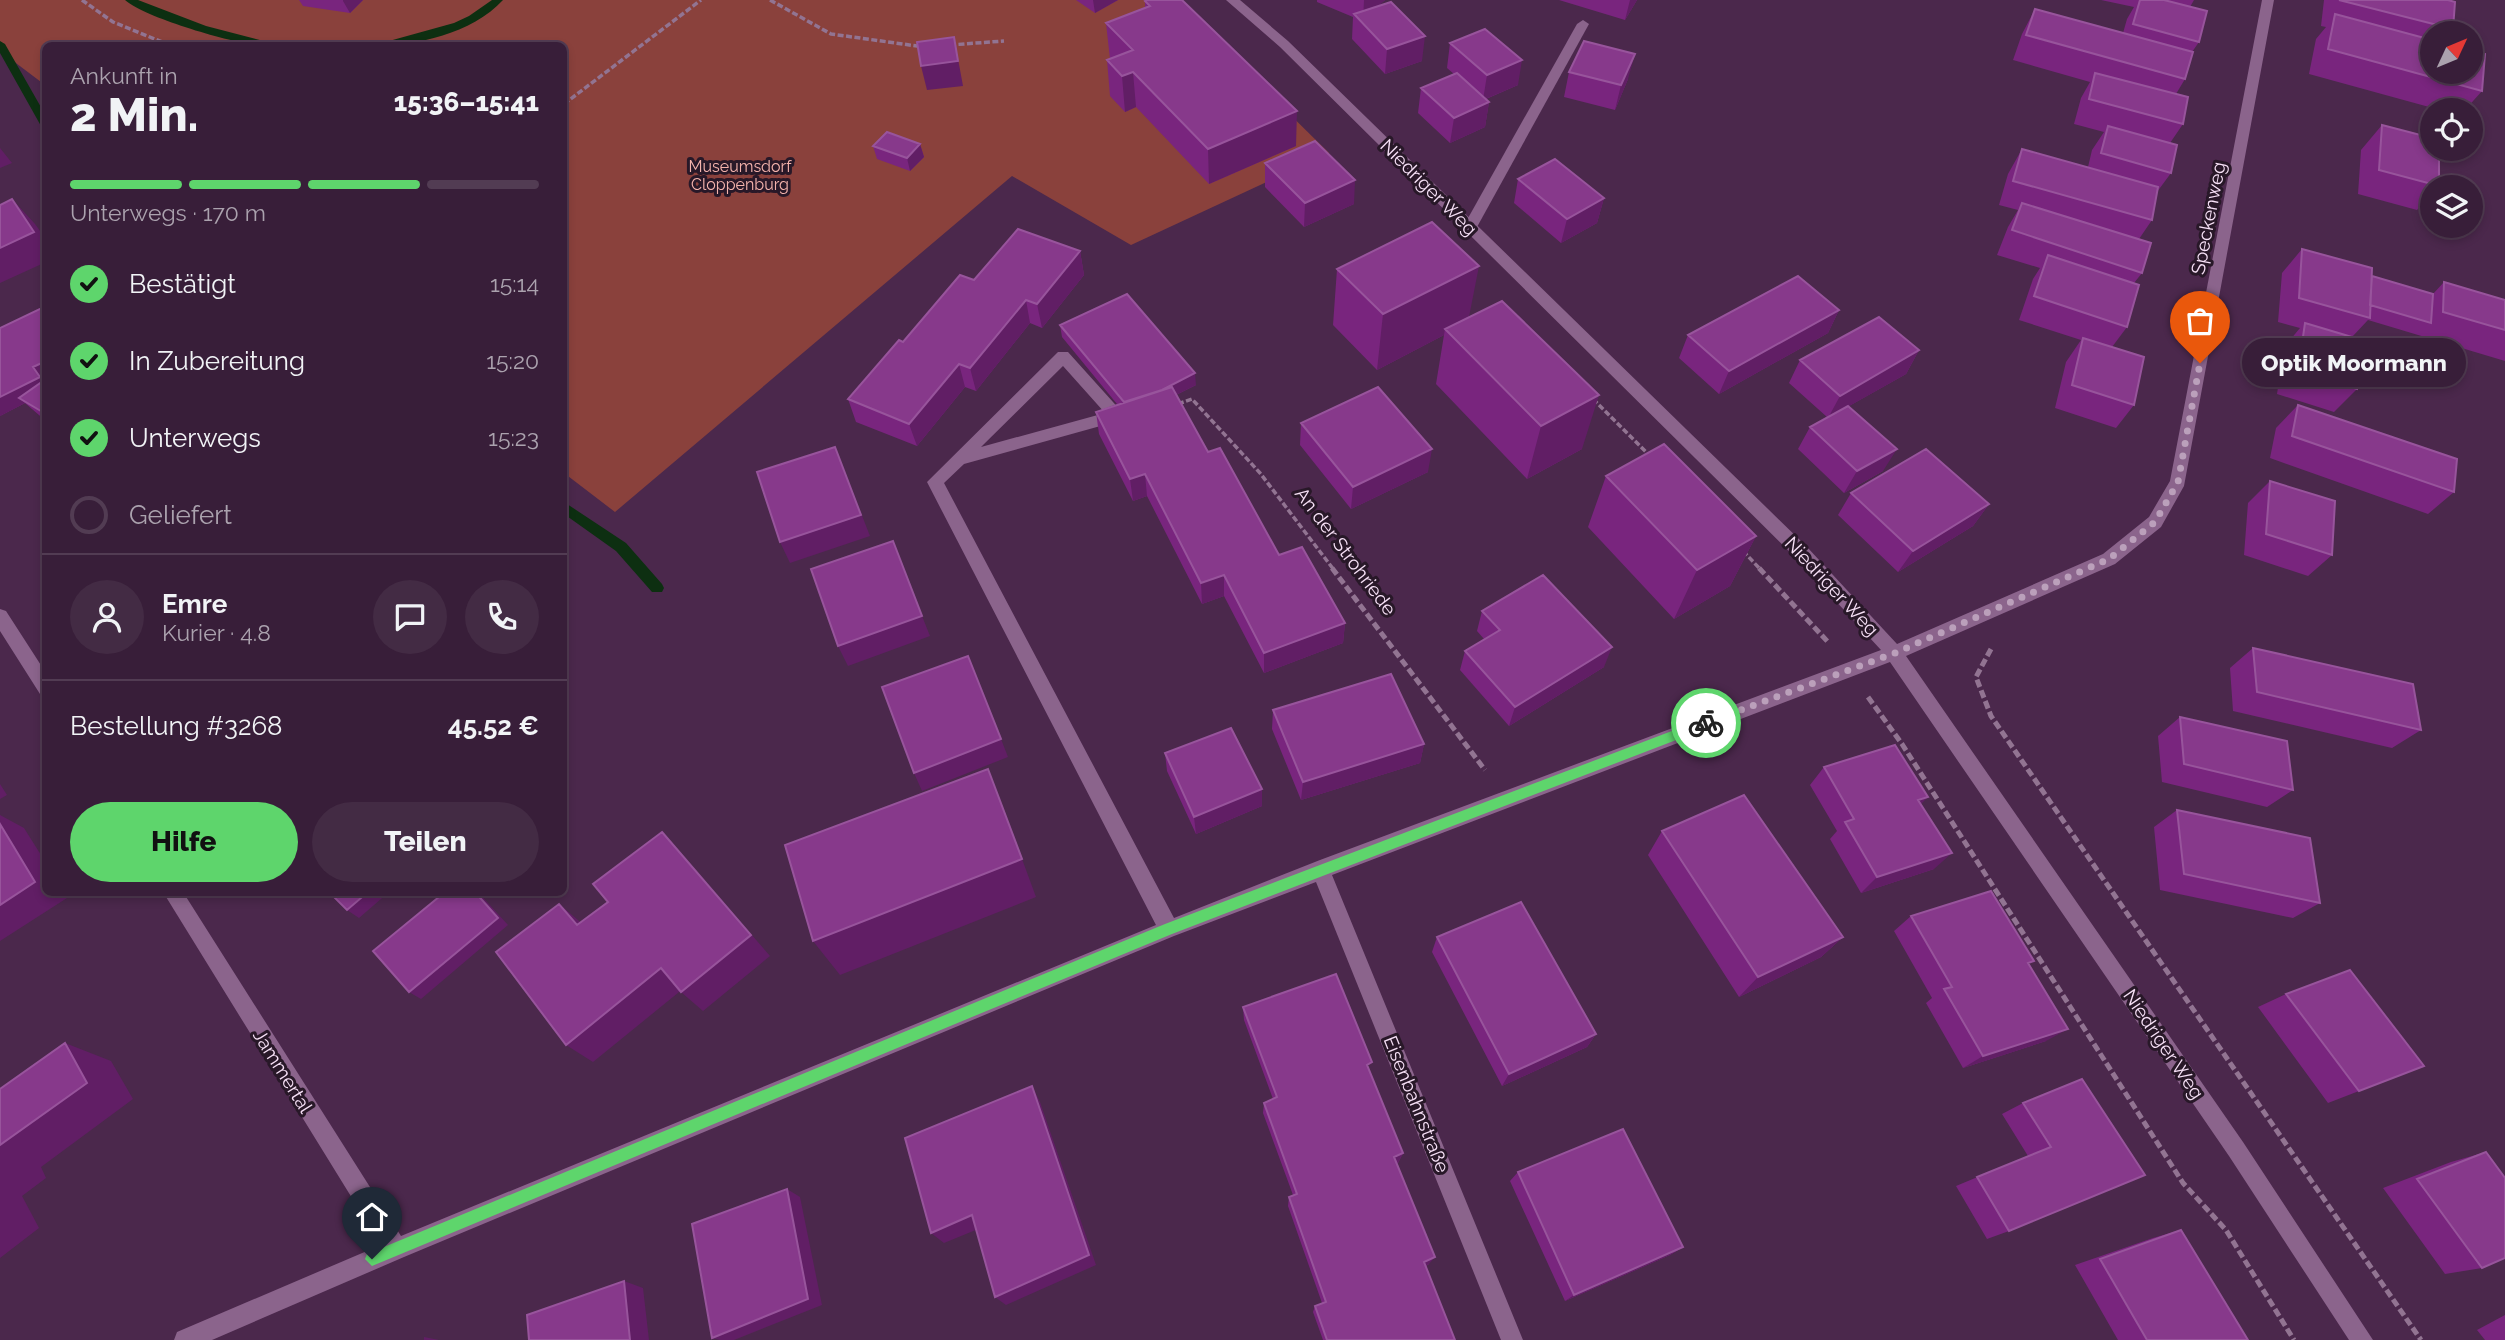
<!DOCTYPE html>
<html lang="de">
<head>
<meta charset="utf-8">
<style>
	:root { --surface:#381e39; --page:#432b44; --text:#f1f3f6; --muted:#aba2ae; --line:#523c53; --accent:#5ed56c }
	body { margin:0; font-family:Raleway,sans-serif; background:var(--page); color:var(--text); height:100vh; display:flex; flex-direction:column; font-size:26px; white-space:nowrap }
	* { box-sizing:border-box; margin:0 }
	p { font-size:23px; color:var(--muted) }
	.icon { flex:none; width:38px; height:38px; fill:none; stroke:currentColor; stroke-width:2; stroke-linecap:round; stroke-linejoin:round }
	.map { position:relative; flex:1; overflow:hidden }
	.side { position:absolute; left:42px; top:42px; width:525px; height:854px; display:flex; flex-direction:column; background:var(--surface); border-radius:10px; box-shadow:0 4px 10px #0003,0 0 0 2px var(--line) }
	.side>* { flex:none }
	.needle { width:46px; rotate:46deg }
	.tools { position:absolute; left:2420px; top:21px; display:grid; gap:14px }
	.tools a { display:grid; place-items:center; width:63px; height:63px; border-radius:50%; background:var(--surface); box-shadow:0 4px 10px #0003,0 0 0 2px var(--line); font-size:35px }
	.pin { position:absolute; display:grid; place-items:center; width:60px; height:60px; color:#fff; margin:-72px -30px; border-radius:50% 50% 50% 0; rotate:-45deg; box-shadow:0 0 7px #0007 }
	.pin .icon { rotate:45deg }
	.courier { position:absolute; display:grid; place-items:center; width:70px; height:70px; margin:-35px; border:5px solid #5ed56c; border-radius:50%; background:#fff; color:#222; box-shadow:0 2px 9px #0007 }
	.bubble { position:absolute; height:49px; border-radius:24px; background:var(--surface); box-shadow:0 4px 10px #0003,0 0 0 2px var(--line); font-size:23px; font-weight:800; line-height:49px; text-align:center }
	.summary em { font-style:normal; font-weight:800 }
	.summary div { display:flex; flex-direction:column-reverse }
	.summary { display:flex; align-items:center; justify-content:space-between; height:119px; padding:0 28px }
	h1 { font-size:46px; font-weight:800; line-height:52px }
	.bar { display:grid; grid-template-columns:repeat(4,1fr); gap:10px 7px; align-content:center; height:84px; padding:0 28px }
	.bar i { height:9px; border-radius:5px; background:var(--line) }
	.bar .on { background:var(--accent) }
	.bar p { grid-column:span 4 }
	.line { display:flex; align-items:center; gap:18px; padding:0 28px; border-top:2px solid var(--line) }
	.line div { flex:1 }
	.round { display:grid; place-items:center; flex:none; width:74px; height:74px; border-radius:37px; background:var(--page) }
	ol { padding:0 28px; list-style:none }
	li { display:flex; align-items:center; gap:21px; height:77px }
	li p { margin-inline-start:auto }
	li .icon { padding:7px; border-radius:50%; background:var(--accent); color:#111; stroke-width:4 }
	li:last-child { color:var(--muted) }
	li i { width:38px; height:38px; border:4px solid var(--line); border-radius:50% }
	.button { display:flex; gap:14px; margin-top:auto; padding:14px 28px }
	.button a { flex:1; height:80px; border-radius:42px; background:var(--accent); color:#111; font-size:28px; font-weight:800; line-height:80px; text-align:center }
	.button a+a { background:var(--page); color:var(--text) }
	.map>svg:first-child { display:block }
	.green { fill:#8a413c }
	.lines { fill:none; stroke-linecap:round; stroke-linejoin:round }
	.stream { fill:#0d2f11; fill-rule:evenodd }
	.path-far1 { stroke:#927492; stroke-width:3.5; stroke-dasharray:6 2.5; stroke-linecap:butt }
	.path { stroke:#927492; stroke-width:5; stroke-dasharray:8 3.5; stroke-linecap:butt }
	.service { fill:#8b648c; fill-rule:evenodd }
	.minor { fill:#8b648c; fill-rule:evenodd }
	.wall { fill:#79257e }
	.shaded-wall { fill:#611e65 }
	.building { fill:#87398b; stroke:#98549c; stroke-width:2 }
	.route { fill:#5ed56c }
	.done { stroke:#bba0bb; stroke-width:7; stroke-dasharray:0 12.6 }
	.labels { text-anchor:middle; stroke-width:6; stroke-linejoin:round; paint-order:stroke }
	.far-park-label { font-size:16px; fill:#f6b4ad; stroke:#281828 }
	.street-label { font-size:19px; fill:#f7e1f7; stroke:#281828 }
</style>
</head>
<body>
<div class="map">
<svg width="2505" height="1340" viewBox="0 0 2505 1340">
	<rect width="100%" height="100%" fill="#4b284c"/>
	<path class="green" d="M0,0H1174L1329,153L1131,245L1012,176L615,512L564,473V46H46L45,85L0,51Z"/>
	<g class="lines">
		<path class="stream" d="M125,0H138L206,26L283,46C276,46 268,46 261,46C230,42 148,19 125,0Z
			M492,0H503C472,34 415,46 371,46L454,23L469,16Z
			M0,41L5,44L46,116V129L41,126L0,53Z
			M564,502L626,543L662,584L664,588L662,592H652L616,551L564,514Z"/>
		<path class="path-far1" d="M82,0L113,22L172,46
			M770,0L831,34L924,47
			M950,45L1004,41
			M564,104L701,0
			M1593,399L1651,457
			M1178,404L1192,399L1260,473L1334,570
			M1743,551L1761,570"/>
		<path class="path" d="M1332,568L1485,770
			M1759,568L1828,642
			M1991,649L1976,677L1991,716L2421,1340
			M1868,697L1902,744L2183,1183L2226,1230L2294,1340"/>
		<path class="service" d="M1583,20L1589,24L1477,227L1470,232L1465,230L1463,227L1577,24Z"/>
		<path class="minor" d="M1226,0H1240L1288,41L1807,547L1897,644L2103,554L2149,517L2170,481L2262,0H2274L2184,486L2161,527L2115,564L1906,656L2243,1142L2373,1340H2349L2229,1156L1890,662L1332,875L1523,1340H1501L1316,882L1174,936L404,1257L212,1340H174L177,1332L381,1245L163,892H183L401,1236L1156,925L927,482L1058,352H1068L1122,412L1125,416L1122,420L964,464L944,483L1174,918L1320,860L1881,650L1795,557L1280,47ZM1063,366L1105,413L981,447Z
			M0,609L6,611L46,673V696L40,694L0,631Z"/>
	</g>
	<path class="wall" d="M299,0H363L350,13L303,6Z
		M1076,0H1118L1095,13Z
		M1317,0H1385L1379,5L1422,61L1385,74L1352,39L1353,17L1317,2Z
		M1559,0H1637L1625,20Z
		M2101,0H2194L2190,7L2199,42L2192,52L2185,79L2176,94L2183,124L2170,143L2171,173L2157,192L2152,220L2139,239L2142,273L2134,283L2127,327L2112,347L2134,405L2116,428L2055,408L2066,362L2081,340L2019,320L2033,279L2040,268L1997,255L2008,227L2018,210L1999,205L2008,174L2022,149L2088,167L2092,150L2104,132L2074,124L2081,98L2090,82L2013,60L2022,34L2035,9L2123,33L2127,19L2134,7Z
		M2324,0H2448L2453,29L2450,33H2432V72L2482,91L2465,110H2440L2309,74L2316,39L2326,27L2321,26Z
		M1145,1L1296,146L1209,184L1136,107L1125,112L1110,96L1107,60L1110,59L1106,23L1145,7Z
		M1450,43L1518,85L1486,99L1489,102L1485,127L1450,143L1418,113L1421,88L1454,74L1447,68Z
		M1569,72L1628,79L1615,110L1564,97Z
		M2382,125L2439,186L2437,187H2432V192L2417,210L2358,194L2361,150Z
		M920,144L924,157L910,171L877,159L873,146Z
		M1265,163L1354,204L1304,227L1265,187Z
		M1518,179L1604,198L1597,223L1561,243L1514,203Z
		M2302,249L2372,276L2433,294L2444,282L2505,300V361L2368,320L2352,337L2357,389L2334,412L2277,394L2284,347L2300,328L2278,322L2282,273Z
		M1080,251L1084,275L1042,328L1030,323L976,391L965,387L917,446L856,422L848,399L903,342L974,280Z
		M1337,269L1469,317L1582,449L1527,479L1436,384L1444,335L1377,370L1333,325Z
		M46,306V421L25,403L0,416Z
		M1839,310L1828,333L1719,394L1679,358L1688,335Z
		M1060,325L1196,385L1176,395L1208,452L1279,555L1345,623L1343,643L1264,673L1224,596L1202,604L1147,496L1133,501L1099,434L1096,412L1117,404L1062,337Z
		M1919,350L1906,374L1849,406L1883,471L1844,493L1798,449L1810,427L1827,417L1789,383L1800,360Z
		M2298,405L2454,492L2428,514L2270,458L2276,428Z
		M1301,423L1428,472L1351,509L1300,445Z
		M1606,476L1756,536L1730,586L1674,619L1588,527Z
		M2270,481L2332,555L2308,576L2244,555L2248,503Z
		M1851,493L1989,504L1973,526L1898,572L1838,515Z
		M1482,611L1604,667L1509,726L1460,670L1465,651L1484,639L1477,631Z
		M2253,648L2421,730L2392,748L2233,711L2230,668Z
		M1273,710L1424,744L1420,763L1301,800L1272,729Z
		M2180,717L2293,790L2267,807L2162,782L2158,736Z
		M1165,753L1262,789V806L1196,834L1167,771Z
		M1824,767L1934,869L1861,893L1830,839L1837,831L1810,785Z
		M2177,810L2320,903L2293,918L2160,890L2154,827Z
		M1662,831L1843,937L1821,957L1739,997L1648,855Z
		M1911,916L2046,1041L1963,1068L1926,1003L1932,998L1894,931Z
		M1437,937L1596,1034L1587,1047L1502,1086L1432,952Z
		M2286,994L2359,1091L2328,1103L2258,1007Z
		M1243,1007L1369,1071L1403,1153L1398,1163H1396L1429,1264L1426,1266L1455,1340H1323L1313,1312L1315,1306L1322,1303L1288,1206L1289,1197L1293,1195L1263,1113L1264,1103L1273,1099L1244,1020Z
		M2023,1103L2145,1175L2009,1231L1987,1239L1956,1186L2028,1156L2002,1114Z
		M2486,1152L2482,1268L2445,1274L2383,1188L2451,1162Z
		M1518,1172L1683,1247L1670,1255L1565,1301L1510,1181Z
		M2181,1230L2248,1340H2118L2075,1265L2153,1238Z
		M2505,1315V1340H2485L2477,1330Z"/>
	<path class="shaded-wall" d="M343,0H363L350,13L343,1Z
		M1093,0H1118L1095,13Z
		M1364,0H1385L1363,21Z
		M1630,0H1637L1625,20Z
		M1425,36L1422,61L1385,74L1387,49Z
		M954,37L963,86L927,90L921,66Z
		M1635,54L1628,79L1615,110L1621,85Z
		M1522,60L1518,85L1483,100L1487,75Z
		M1133,72L1136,107L1125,112L1122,76Z
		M1489,102L1485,127L1450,143L1454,118Z
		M1297,111L1296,146L1209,184L1208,149Z
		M920,144L924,157L910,171L907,158Z
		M0,148L12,163L0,168Z
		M1355,180L1354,204L1304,227L1305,203Z
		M1604,198L1597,223L1561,243L1567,219Z
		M12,199L35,224L46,239V262L0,283V248Z
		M1080,251L1084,275L1042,328L1037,304Z
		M1479,266L1468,322L1445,329L1444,335L1377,370L1383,314Z
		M1026,300L1030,323L976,391L970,368Z
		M1839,310L1828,333L1719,394L1729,371Z
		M1919,350L1906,374L1828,418L1840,396Z
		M46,361V393L19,398L25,403L0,416V397L33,367Z
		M959,364L965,387L917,446L909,424Z
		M1195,373L1196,385L1129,418L1127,407Z
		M1599,395L1582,449L1527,479L1541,426Z
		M835,447L870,536L790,563L780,542Z
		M1432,449L1428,472L1351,509L1353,487Z
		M1897,449L1883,471L1844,493L1857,471Z
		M1145,474L1147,496L1133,501L1130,479Z
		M1989,504L1973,526L1898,572L1913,551Z
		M1756,536L1730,586L1674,619L1697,570Z
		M1224,575V596L1202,604L1201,583Z
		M922,616L930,636L848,666L838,646Z
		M1345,623L1343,643L1264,673V653Z
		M1612,647L1604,667L1509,726L1515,707Z
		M1001,739L1008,757L922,791L914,773Z
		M1424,744L1420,763L1301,800L1303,782Z
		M0,784L7,795L0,799Z
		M1262,789V806L1196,834L1194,817Z
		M1928,797L1911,814L1918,800Z
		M0,815L24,828L46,863V892H64L67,898L0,941Z
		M662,832L770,956L703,1011L681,992Z
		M1952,853L1934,869L1861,893L1877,877Z
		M1022,859L1036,897L840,975L813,941Z
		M368,892H389L359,918L347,910Z
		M475,892H478L508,925L421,999L409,992Z
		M559,904L585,926L577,925Z
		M1843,937L1821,957L1739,997L1758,977Z
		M661,968L684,988L593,1062L566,1045Z
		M2068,1029L2046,1041L1963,1068L1983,1056Z
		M1596,1034L1587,1047L1502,1086L1509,1074Z
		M65,1043L111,1061L133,1099L41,1167L46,1178L22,1196L39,1228L0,1258V1145Z
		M1032,1086L1040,1102L1096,1265L1006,1305L995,1297Z
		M1403,1153L1398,1163L1390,1166L1394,1157Z
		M787,1189L800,1197L822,1305L734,1340H720L712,1338Z
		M972,1215L983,1227L944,1243L931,1233Z
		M1683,1247L1670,1255L1565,1301L1574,1295Z
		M1435,1257L1429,1264L1419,1269L1424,1262Z
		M624,1281L643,1288L649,1340H630Z
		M424,1337L439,1340H424Z"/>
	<path class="building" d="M1147,0H1182L1297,111L1208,149L1133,72L1122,76L1107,60L1133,50L1106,23L1150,6L1145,1Z
		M2140,0H2164L2207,11L2199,42L2133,24Z
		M2339,0H2448L2455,2L2453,29Z
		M1391,2L1425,36L1387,49L1354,14Z
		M2035,9L2193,52L2185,79L2026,35Z
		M2335,14L2432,40V72H2471V50L2485,54L2482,91L2328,49Z
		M1485,29L1522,60L1487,75L1450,43Z
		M954,37L958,61L921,66L917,42Z
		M1584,41L1635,54L1621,85L1569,72Z
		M1457,73L1489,102L1454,118L1421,88Z
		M2095,73L2188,97L2183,124L2089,99Z
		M2382,125L2432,138V149H2439V186L2379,170Z
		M2108,126L2177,145L2171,173L2101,153Z
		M887,132L920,144L907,158L873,146Z
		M1315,141L1355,180L1305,203L1265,163Z
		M2022,149L2158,187L2152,220L2013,181Z
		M1555,159L1604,198L1567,219L1518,179Z
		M12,199L34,232L0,248V205Z
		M2022,203L2151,243L2142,273L2012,230Z
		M1432,222L1479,266L1383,314L1337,269Z
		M1018,229L1080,251L1037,304L1026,300L970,368L959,364L909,424L848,399L899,340L903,342L960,275L974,280Z
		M2302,249L2372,268L2370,318L2299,298Z
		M2048,255L2139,285L2127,327L2034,296Z
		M1798,276L1839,310L1729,371L1688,335Z
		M2372,276L2433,294L2431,323L2370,305Z
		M2444,282L2505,300V330L2443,312Z
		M1127,294L1195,373L1162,390L1124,402L1060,325Z
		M1502,301L1599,395L1541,426L1445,329Z
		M46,306V361L33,367L40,377L0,397V328Z
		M1879,317L1919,350L1840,396L1800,360Z
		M2305,323L2362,340L2357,389L2298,371Z
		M2083,338L2144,357L2134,405L2072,385Z
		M46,379V414L19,398Z
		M1172,387L1208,452L1220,448L1279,555L1302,547L1345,623L1264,653L1224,575L1201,583L1145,474L1130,479L1096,412Z
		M1378,387L1432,449L1353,487L1301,423Z
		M2298,405L2457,459L2454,492L2292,436Z
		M1848,406L1897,449L1857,471L1810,427Z
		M1664,444L1756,536L1697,570L1606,476Z
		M835,447L861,515L780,542L757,472Z
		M1926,449L1989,504L1913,551L1851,493Z
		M2270,481L2335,501L2332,555L2266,534Z
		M893,541L922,616L838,646L811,569Z
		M1543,575L1612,647L1515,707L1465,651L1500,630L1482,611Z
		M2253,648L2413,684L2421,730L2257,692Z
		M968,656L1001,739L914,773L882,687Z
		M1391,674L1424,744L1303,782L1273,710Z
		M2180,717L2287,741L2293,790L2184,764Z
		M1231,728L1262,789L1194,817L1165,753Z
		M1895,745L1928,797L1918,800L1952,853L1877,877L1845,822L1854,819L1824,767Z
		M988,769L1022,859L813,941L785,845Z
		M1744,795L1843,937L1758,977L1662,831Z
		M2177,810L2310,838L2320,903L2184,874Z
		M0,824L35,882L0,905Z
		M662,832L751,935L681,992L661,968L566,1045L496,952L559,904L577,925L608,902L593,884Z
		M1991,891L2034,961L2028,963L2068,1029L1983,1056L1944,989L1952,987L1911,916Z
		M329,892H368L347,910Z
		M445,892H475L498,918L409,992L373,951Z
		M1521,902L1596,1034L1509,1074L1437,937Z
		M2350,970L2424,1066L2359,1091L2286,994Z
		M1336,974L1372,1062L1367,1065L1403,1153L1394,1157L1435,1257L1424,1262L1455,1340H1327L1315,1306L1326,1302L1289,1197L1297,1194L1264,1103L1277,1097L1243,1007Z
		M65,1043L87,1083L0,1145V1089Z
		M2082,1079L2145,1175L2009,1231L1977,1177L2051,1147L2023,1103Z
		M1032,1086L1089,1255L995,1297L972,1215L931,1233L905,1138Z
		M1623,1129L1683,1247L1574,1295L1518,1172Z
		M2486,1152L2505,1178V1258L2482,1268L2417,1179Z
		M787,1189L808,1299L712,1338L692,1224Z
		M2181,1230L2248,1340H2147L2100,1259Z
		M624,1281L630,1340H529L527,1315Z"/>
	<path class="route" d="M1706,718L1712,723L1710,727L1172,934L372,1266L365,1259L367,1254L1165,924Z"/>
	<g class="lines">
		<path class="done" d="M1706,723L1895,653L2109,559L2155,522L2178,482L2200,363"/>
	</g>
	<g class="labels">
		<g class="far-park-label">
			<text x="740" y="172">Museumsdorf<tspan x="740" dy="18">Cloppenburg</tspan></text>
		</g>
		<g class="street-label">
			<text transform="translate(1429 187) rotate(45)" y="7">Niedriger Weg</text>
			<text transform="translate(2208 218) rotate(-79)" y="7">Speckenweg</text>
			<text transform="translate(1346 551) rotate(53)" y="7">An der Strohriede</text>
			<text transform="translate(1832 586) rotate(47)" y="7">Niedriger Weg</text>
			<text transform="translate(2164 1044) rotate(56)" y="7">Niedriger Weg</text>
			<text transform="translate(283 1071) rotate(58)" y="7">Jammertal</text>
			<text transform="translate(1417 1104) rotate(68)" y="7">Eisenbahnstraße</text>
		</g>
	</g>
</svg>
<div class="tools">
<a><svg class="needle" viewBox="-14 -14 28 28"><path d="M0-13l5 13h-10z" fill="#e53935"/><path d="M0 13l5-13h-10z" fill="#aba2ae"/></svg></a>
<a><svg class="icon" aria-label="locate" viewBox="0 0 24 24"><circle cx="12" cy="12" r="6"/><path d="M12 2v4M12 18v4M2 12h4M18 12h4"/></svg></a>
<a><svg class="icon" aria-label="layers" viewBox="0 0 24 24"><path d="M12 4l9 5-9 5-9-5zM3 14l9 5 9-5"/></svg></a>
</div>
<div class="pin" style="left:2200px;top:363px;background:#ea580c"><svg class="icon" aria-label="bag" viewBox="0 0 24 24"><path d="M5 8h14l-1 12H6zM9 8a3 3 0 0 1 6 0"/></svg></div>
<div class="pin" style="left:372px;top:1259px;background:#1f2937"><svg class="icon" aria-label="home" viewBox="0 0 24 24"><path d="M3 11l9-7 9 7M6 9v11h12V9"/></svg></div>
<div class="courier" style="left:1706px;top:723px"><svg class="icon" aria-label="bike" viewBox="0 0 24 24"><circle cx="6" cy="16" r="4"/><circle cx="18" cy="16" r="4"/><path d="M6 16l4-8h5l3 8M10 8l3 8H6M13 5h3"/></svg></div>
<div class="bubble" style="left:2242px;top:338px;width:224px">Optik Moormann</div>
<section class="side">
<div class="summary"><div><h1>2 Min.</h1><p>Ankunft in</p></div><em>15:36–15:41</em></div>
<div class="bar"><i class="on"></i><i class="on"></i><i class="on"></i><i></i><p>Unterwegs · 170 m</p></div>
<ol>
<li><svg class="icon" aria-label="check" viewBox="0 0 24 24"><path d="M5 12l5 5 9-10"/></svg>Bestätigt<p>15:14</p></li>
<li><svg class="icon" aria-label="check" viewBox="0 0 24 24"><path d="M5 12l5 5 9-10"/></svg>In Zubereitung<p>15:20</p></li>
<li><svg class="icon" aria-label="check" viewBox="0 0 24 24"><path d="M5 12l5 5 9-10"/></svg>Unterwegs<p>15:23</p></li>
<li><i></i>Geliefert</li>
</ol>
<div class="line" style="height:126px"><a class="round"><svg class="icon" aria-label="person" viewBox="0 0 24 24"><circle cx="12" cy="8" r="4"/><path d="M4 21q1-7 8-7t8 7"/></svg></a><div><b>Emre</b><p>Kurier · 4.8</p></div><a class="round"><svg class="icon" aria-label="chat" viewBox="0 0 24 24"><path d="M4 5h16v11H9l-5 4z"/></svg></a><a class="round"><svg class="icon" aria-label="phone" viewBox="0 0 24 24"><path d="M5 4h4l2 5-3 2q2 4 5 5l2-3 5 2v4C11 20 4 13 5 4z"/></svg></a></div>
<div class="line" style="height:91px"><div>Bestellung #3268</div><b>45.52 €</b></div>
<div class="button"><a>Hilfe</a><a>Teilen</a></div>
</section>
</div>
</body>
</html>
